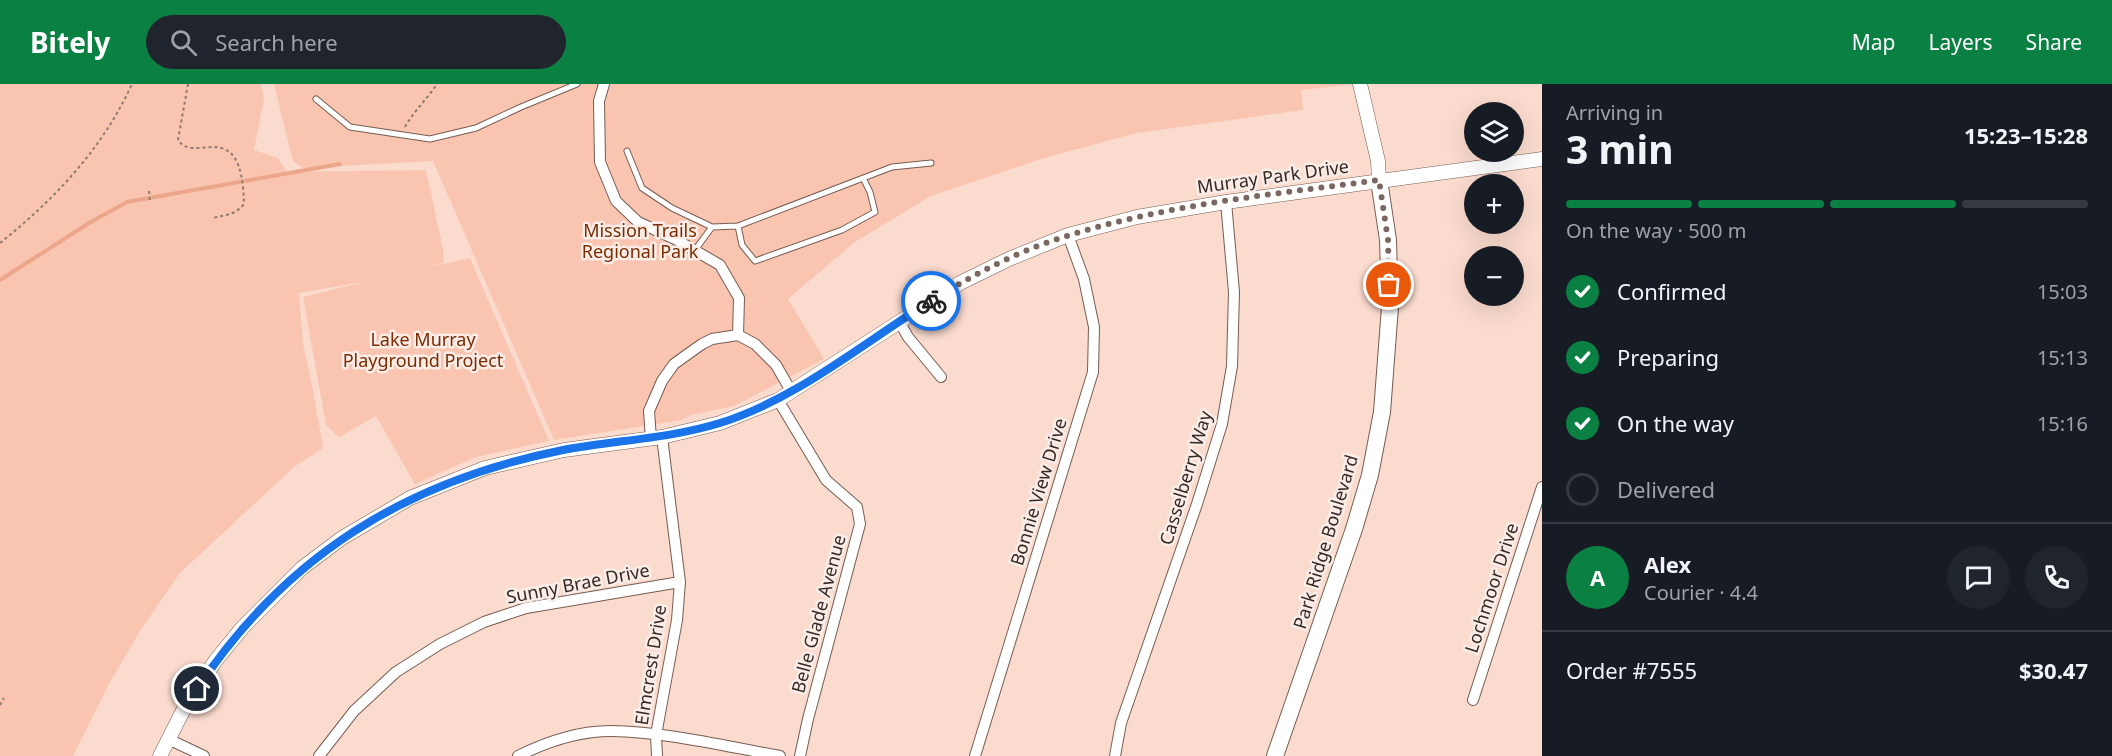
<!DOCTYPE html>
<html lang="en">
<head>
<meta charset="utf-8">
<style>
	:root { --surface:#171b24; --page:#20242c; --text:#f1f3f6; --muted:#9ea1a6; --line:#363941; --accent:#0b8043 }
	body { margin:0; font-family:"Noto Sans",sans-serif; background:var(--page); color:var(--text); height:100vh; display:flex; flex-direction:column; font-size:22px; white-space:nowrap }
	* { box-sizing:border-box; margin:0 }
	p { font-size:20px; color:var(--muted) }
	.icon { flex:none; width:33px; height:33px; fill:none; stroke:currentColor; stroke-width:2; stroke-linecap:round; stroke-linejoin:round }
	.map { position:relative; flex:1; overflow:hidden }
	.panel { display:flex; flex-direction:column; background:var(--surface); width:570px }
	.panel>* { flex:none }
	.tools { position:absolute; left:1464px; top:18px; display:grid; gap:12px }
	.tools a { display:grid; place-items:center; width:60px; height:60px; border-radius:50%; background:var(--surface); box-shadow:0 6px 24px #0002; font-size:30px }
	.pin { position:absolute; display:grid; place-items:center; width:51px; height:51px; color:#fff; margin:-26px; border:3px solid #fff; border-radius:50%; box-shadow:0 2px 6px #0007 }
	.courier { position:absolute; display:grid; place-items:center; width:60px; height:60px; margin:-30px; border:4px solid #1a73e8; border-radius:50%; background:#fff; color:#222; box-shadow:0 2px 8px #0007 }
	.head em { font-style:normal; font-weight:700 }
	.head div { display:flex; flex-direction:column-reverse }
	.head { display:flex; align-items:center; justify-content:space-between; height:102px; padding:0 24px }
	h1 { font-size:39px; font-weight:700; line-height:45px }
	.bar { display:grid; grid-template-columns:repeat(4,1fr); gap:9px 6px; align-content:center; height:72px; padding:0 24px }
	.bar i { height:8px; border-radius:4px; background:var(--line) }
	.bar .active { background:var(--accent) }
	.bar p { grid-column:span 4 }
	.line { display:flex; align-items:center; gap:15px; padding:0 24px; border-top:2px solid var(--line) }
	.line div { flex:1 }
	.round { display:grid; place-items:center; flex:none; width:63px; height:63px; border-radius:32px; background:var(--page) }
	ol { padding:0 24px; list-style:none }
	li { display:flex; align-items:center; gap:18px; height:66px }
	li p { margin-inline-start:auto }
	li .icon { padding:6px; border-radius:50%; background:var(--accent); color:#fff; stroke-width:4 }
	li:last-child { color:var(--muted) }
	li i { width:33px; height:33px; border:3px solid var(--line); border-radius:50% }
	header { display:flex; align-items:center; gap:36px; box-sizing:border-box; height:84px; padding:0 30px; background:var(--accent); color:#fff }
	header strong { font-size:28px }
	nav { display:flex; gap:33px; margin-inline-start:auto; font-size:21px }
	.search { width:420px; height:54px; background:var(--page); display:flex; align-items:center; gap:15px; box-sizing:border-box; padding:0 21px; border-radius:33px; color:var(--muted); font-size:22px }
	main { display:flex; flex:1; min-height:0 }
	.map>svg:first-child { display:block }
	.green { fill:#f9c5b0 }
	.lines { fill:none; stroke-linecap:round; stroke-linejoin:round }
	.stream { stroke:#eba68b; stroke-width:4 }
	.service-casing { stroke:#775c51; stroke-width:7 }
	.minor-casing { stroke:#775c51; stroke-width:12 }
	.tertiary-casing { stroke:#775c51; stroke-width:15 }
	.secondary-casing { stroke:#775c51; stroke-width:18 }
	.path { stroke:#8f7a71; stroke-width:2; stroke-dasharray:3 3; stroke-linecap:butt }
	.service { stroke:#fff; stroke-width:5 }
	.minor { stroke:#fff; stroke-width:10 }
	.tertiary { stroke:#fff; stroke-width:14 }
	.secondary { stroke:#fff; stroke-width:16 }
	.done { stroke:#7a6760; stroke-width:6; stroke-dasharray:0 10.8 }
	.route { stroke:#1a73e8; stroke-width:8 }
	.labels { text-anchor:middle; stroke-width:5; stroke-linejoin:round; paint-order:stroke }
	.street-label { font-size:18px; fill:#352924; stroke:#faede8 }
	.park-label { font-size:18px; fill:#7b2c01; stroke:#faede8 }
</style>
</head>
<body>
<header>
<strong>Bitely</strong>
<div class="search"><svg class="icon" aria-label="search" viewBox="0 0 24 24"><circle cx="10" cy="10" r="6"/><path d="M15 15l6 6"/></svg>Search here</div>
<nav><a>Map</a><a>Layers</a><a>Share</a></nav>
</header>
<main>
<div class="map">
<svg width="1542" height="672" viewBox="0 0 1542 672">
	<rect width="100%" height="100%" fill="#fbdbce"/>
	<path class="green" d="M0,0H261L264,15L254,66L278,74L287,88L426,86L443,165L444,179L412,187L470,174L549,357L476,373L415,400L376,332L339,353L326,341L303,213L368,197L299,209L303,260L312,301L323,364L294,383L179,490L140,547L110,598L73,672H0Z
		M274,0H1356L1301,6L1303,26L1137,49L1044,74L931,112L855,158L788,215L824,275L734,322L691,331L682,336L554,356L433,77L302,84L293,77Z"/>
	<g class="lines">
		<path class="stream" d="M0,196L89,139L127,118L340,80"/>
		<defs>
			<path id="service" d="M316,15L350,43L430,55L476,44L521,23L577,0
				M627,67L642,104L672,124L712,143
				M738,142L742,161L755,177L842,146L875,128L870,108L863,94
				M695,166L712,143L738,142L892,83L931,79"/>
			<path id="minor" d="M604,0L599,17L600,78L616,117L638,138L675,155L720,181L739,214L738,251
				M899,237L908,253L941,293
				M778,316L826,396L857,423L860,440L808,635L800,672
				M651,355L649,327L662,297L674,280L702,260L712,255L738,251L755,260L776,281L791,307
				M1473,616L1542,403
				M168,655L204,672
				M319,672L354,627L396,588L440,560L484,538L526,524L680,498
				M518,672C546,658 579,647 611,647C667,648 724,662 780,672
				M657,672L656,651L677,536L680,498L662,353
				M975,672L1093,288L1094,243L1084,195L1068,151
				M1115,672L1121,639L1197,420L1222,340L1232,282L1234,208L1226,118"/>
			<path id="tertiary" d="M1360,0L1378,77L1379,96
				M160,672L187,619L216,576L243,543L302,484L342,454L410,414L485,384L564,366L662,353L720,339L778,316L960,199L1009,175L1068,151L1137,133L1226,118L1542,75"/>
			<path id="secondary" d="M1275,672L1354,445L1370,391L1382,328L1390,223L1388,156L1379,96"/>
		</defs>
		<use href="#service" class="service-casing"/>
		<use href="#minor" class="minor-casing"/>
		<use href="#tertiary" class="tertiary-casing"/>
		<use href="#secondary" class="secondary-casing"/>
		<path class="path" d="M188,0L178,56C195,82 242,28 244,120C236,131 224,131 213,134
			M405,43C414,27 427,15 437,0
			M149,107L150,119
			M0,159C55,115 103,64 132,0
			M0,621L4,614"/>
		<use href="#service" class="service"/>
		<use href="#minor" class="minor"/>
		<use href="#tertiary" class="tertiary"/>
		<use href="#secondary" class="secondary"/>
	</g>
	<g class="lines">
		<path class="done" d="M931,217C974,190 1022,165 1070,151C1170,120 1276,110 1379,96L1388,156L1389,201"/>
		<path class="route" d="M197,605C286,471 407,397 563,366C615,356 668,355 720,339C797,315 863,259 931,217"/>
	</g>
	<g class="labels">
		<g class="street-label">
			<text transform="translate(1273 93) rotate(-8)" y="6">Murray Park Drive</text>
			<text transform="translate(1186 394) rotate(-73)" y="6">Casselberry Way</text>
			<text transform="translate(1039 408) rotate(-73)" y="6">Bonnie View Drive</text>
			<text transform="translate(1326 458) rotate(-73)" y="6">Park Ridge Boulevard</text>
			<text transform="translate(578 500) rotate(-11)" y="6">Sunny Brae Drive</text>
			<text transform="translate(1492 504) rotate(-72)" y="6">Lochmoor Drive</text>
			<text transform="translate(819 530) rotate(-75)" y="6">Belle Glade Avenue</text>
			<text transform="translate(651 581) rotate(-81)" y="6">Elmcrest Drive</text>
		</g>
		<g class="park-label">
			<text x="640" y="153">Mission Trails<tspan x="640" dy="21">Regional Park</tspan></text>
			<text x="423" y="262">Lake Murray<tspan x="423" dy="21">Playground Project</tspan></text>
		</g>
	</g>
</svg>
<div class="tools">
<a><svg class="icon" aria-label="layers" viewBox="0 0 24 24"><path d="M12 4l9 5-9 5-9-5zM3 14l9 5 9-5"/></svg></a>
<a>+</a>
<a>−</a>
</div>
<div class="pin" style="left:1389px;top:201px;background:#ea580c"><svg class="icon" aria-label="bag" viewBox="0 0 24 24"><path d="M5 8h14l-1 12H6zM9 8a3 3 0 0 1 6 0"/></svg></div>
<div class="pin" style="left:197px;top:605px;background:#1f2937"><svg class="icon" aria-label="home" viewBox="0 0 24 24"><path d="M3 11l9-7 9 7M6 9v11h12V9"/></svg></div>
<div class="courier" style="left:931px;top:217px"><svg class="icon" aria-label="bike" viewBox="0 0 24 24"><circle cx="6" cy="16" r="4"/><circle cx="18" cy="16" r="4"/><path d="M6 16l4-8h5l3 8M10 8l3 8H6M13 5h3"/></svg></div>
</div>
<section class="panel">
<div class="head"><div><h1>3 min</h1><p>Arriving in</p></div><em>15:23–15:28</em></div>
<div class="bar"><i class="active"></i><i class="active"></i><i class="active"></i><i></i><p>On the way · 500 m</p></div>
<ol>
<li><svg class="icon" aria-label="check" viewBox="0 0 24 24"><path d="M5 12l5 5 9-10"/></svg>Confirmed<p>15:03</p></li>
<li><svg class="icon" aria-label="check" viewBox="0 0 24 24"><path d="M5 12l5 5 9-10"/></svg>Preparing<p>15:13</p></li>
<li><svg class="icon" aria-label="check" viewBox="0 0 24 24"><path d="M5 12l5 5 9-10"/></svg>On the way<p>15:16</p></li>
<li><i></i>Delivered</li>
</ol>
<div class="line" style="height:108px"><b class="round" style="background:var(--accent);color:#fff">A</b><div><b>Alex</b><p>Courier · 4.4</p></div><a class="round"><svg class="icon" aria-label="chat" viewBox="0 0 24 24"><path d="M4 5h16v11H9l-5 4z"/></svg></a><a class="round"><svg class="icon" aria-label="phone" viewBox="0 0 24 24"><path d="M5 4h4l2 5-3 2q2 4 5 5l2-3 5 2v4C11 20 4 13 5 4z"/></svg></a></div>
<div class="line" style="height:78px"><div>Order #7555</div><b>$30.47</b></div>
</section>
</main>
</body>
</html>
